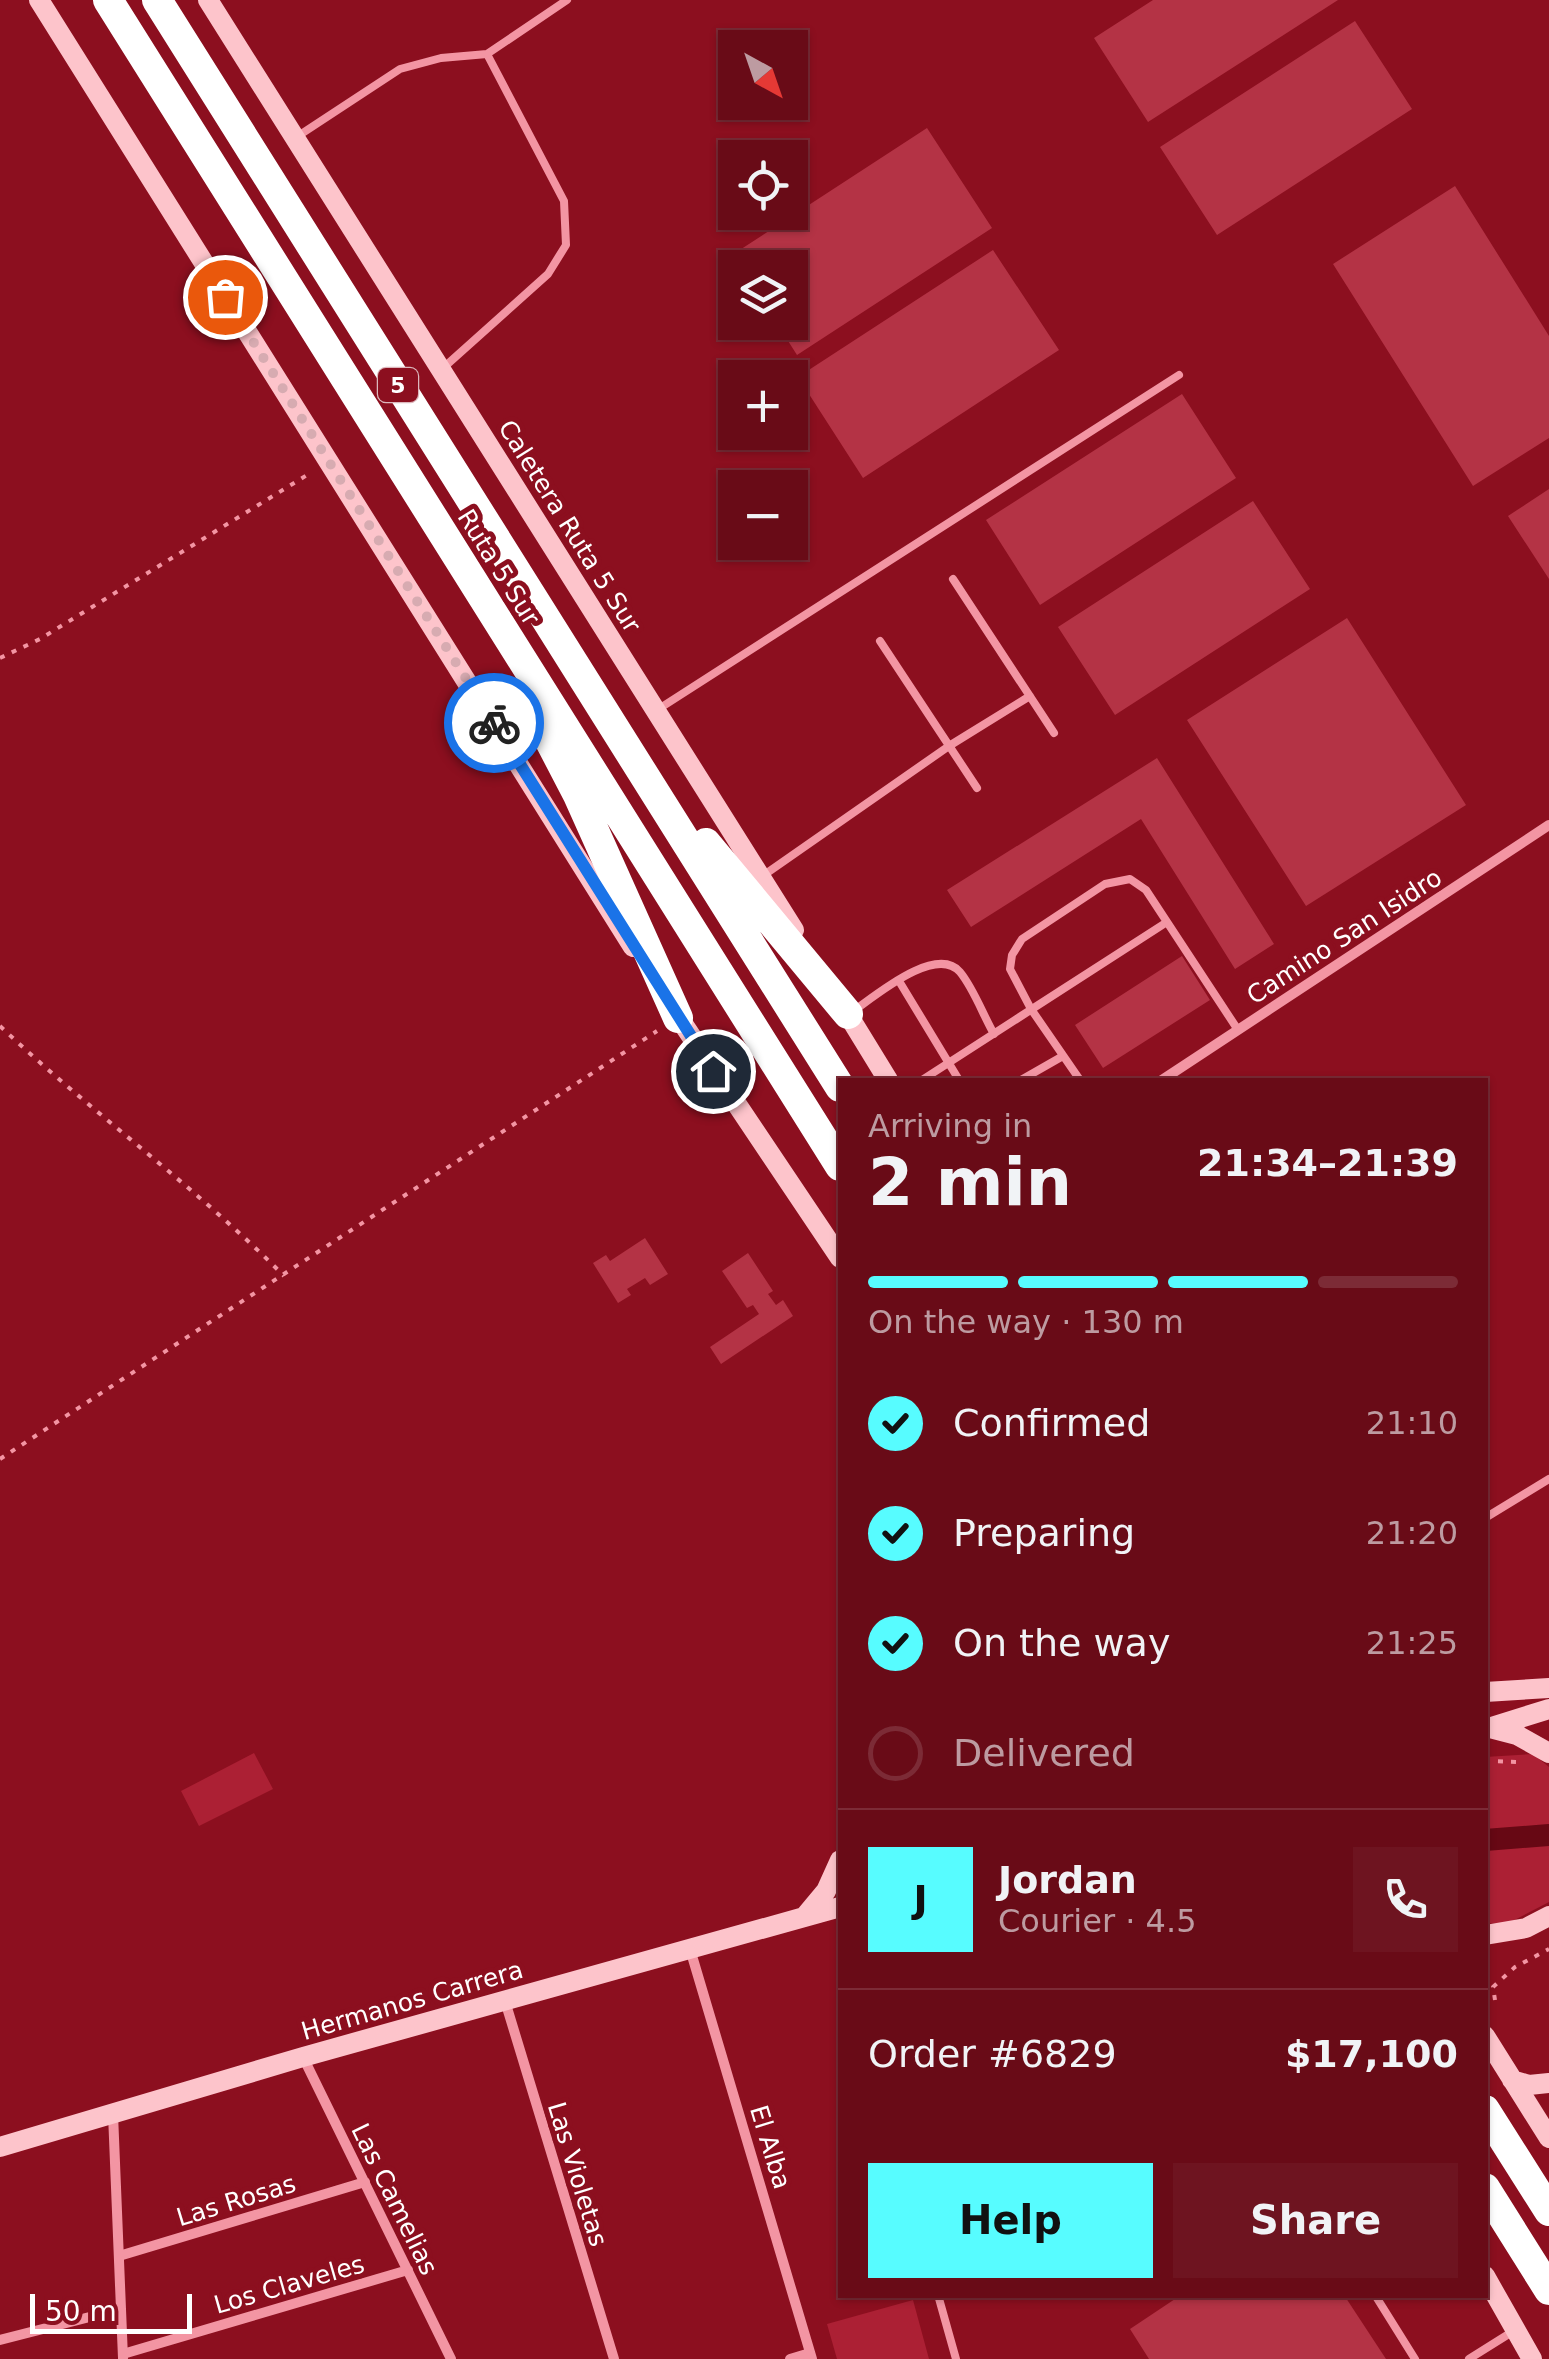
<!DOCTYPE html>
<html lang="en">
<head>
<meta charset="utf-8">
<style>
	:root { --surface:#690b17; --page:#6e1420; --text:#f1f3f6; --muted:#bd9ba1; --line:#7c2b36; --accent:#57fcff }
	body { margin:0; font-family:"DejaVu Sans",sans-serif; background:var(--page); color:var(--text); height:100vh; display:flex; flex-direction:column; font-size:38px; white-space:nowrap }
	* { box-sizing:border-box; margin:0 }
	p { font-size:32px; color:var(--muted) }
	.icon { flex:none; width:55px; height:55px; fill:none; stroke:currentColor; stroke-width:2; stroke-linecap:round; stroke-linejoin:round }
	.map { position:relative; flex:1; overflow:hidden }
	.drawer { position:absolute; left:838px; top:1078px; width:650px; height:1220px; display:flex; flex-direction:column; background:var(--surface); border-radius:0px; box-shadow:0 2px 8px #0004,0 0 0 2px var(--line) }
	.drawer>* { flex:none }
	.needle { width:65px; rotate:140deg }
	.fabs { position:absolute; left:718px; top:30px; display:grid; gap:20px }
	.fabs a { display:grid; place-items:center; width:90px; height:90px; border-radius:0px; background:var(--surface); box-shadow:0 2px 8px #0004,0 0 0 2px var(--line); font-size:50px }
	.scale { position:absolute; left:30px; bottom:25px; width:162px; box-sizing:border-box; padding-left:10px; border:5px solid #fff; border-top:0; font-size:28px; line-height:35px; white-space:nowrap; color:#fff; -webkit-text-stroke:8px #8c0f1f; paint-order:stroke }
	.pin { position:absolute; display:grid; place-items:center; width:85px; height:85px; color:#fff; margin:-42px; border:5px solid #fff; border-radius:50%; box-shadow:0 2px 10px #0007 }
	.courier { position:absolute; display:grid; place-items:center; width:100px; height:100px; margin:-50px; border:8px solid #1a73e8; border-radius:50%; background:#fff; color:#222; box-shadow:0 2px 12px #0007 }
	.summary em { font-style:normal; font-weight:700 }
	.summary div { display:flex; flex-direction:column-reverse }
	.summary { display:flex; align-items:center; justify-content:space-between; height:170px; padding:0 30px }
	h1 { font-size:65px; font-weight:700; line-height:75px }
	.bar { display:grid; grid-template-columns:repeat(4,1fr); gap:15px 10px; align-content:center; height:120px; padding:0 30px }
	.bar i { height:12px; border-radius:8px; background:var(--line) }
	.bar .selected { background:var(--accent) }
	.bar p { grid-column:span 4 }
	.line { display:flex; align-items:center; gap:25px; padding:0 30px; border-top:2px solid var(--line) }
	.line div { flex:1 }
	.round { display:grid; place-items:center; flex:none; width:105px; height:105px; border-radius:0px; background:var(--page) }
	ol { padding:0 30px; list-style:none }
	li { display:flex; align-items:center; gap:30px; height:110px }
	li p { margin-inline-start:auto }
	li .icon { padding:10px; border-radius:50%; background:var(--accent); color:#111; stroke-width:4 }
	li:last-child { color:var(--muted) }
	li i { width:55px; height:55px; border:5px solid var(--line); border-radius:50% }
	.button { display:flex; gap:20px; margin-top:auto; padding:20px 30px }
	.button a { flex:1; height:115px; border-radius:0px; background:var(--accent); color:#111; font-size:40px; font-weight:700; line-height:115px; text-align:center }
	.button a+a { background:var(--page); color:var(--text) }
	.map>svg:first-child { display:block }
	.green { fill:#ac2034 }
	.lines { fill:none; stroke-linecap:round; stroke-linejoin:round }
	.canal { stroke:#670814; stroke-width:22 }
	.building { fill:#b43345 }
	.path { stroke:#f395a3; stroke-width:4; stroke-dasharray:5 8; stroke-linecap:butt }
	.lane { stroke:#f395a3; stroke-width:8 }
	.street { stroke:#f395a3; stroke-width:10 }
	.secondary { stroke:#fdc4cb; stroke-width:20 }
	.highway { stroke:#fff; stroke-width:30 }
	.done { stroke:#d7abb1; stroke-width:10; stroke-dasharray:0 18 }
	.route { stroke:#1a73e8; stroke-width:12 }
	.labels { text-anchor:middle; stroke-width:10; stroke-linejoin:round; paint-order:stroke }
	.shield { fill:#8c0f1f; stroke:#dcb7bc; stroke-width:2.5 }
	.shield-label { font-size:22px; font-weight:bold; fill:#fff }
	.street-label { font-size:25px; fill:#fff; stroke:#8c0f1f }
</style>
</head>
<body>
<div class="map">
<svg width="1549" height="2359" viewBox="0 0 1549 2359">
	<rect width="100%" height="100%" fill="#8c0f1f"/>
	<path class="green" d="M254,1753L273,1789L199,1826L181,1791Z
		M1533,1754L1549,1767V1902L1507,1924L1485,1923V1757Z
		M913,2300L929,2359H837L827,2324Z"/>
	<g class="lines">
		<path class="canal" d="M1485,1840L1549,1835"/>
	</g>
	<path class="building" d="M1153,0H1338L1148,122L1094,38Z
		M1355,21L1412,109L1217,235L1160,147Z
		M927,128L992,228L797,355L776,322H790V268H740L732,255Z
		M1455,186L1549,336V438L1473,486L1333,264Z
		M993,250L1059,350L863,478L798,377Z
		M1182,394L1236,478L1040,605L986,520Z
		M1549,489V579L1508,516Z
		M1253,501L1310,589L1115,715L1058,627Z
		M1347,618L1466,805L1306,906L1187,720Z
		M1157,758L1274,944L1235,969L1141,819L971,927L947,890Z
		M1182,956L1210,1000L1103,1068L1075,1025Z
		M645,1238L668,1274L650,1285L645,1278L627,1289L631,1295L618,1303L593,1263L606,1255L610,1261Z
		M748,1253L773,1291L768,1294L776,1305L783,1300L793,1316L721,1364L710,1347L759,1314L753,1305L747,1308L722,1271Z
		M1172,2295H1344L1386,2359H1149L1130,2329L1175,2299Z"/>
	<g class="lines">
		<path class="path" d="M0,658L40,639L312,472
			M0,1026C92,1113 195,1186 284,1276
			M0,1459L657,1031
			M1485,1761L1520,1762
			M1495,2000L1493,1987L1515,1967L1549,1949"/>
		<path class="lane" d="M295,138L400,69L441,58L487,54L567,0
			M442,369L548,274L566,245L564,201L487,54
			M953,579L1054,733
			M880,641L977,788
			M657,710L1179,375
			M764,875L949,746L1030,696
			M899,981L959,1080
			M852,1012C875,996 936,944 960,972C974,989 983,1015 994,1034
			M922,1080L1167,922
			M1021,1080L1063,1056
			M1080,1080L1031,1009L1010,969L1012,955L1022,939L1105,884L1130,879L1146,890L1238,1030
			M1485,1518L1549,1479
			M938,2295L956,2359
			M1375,2295L1415,2359
			M1469,2359L1512,2332"/>
		<path class="street" d="M1162,1080L1549,825
			M690,1949L812,2359
			M505,2001L614,2359
			M303,2057L451,2359
			M113,2114L123,2358
			M119,2256L365,2182
			M0,2340L121,2309
			M123,2354L408,2270
			M790,2359L810,2353"/>
		<path class="secondary" d="M39,0L633,947
			M208,0L794,930
			M842,1005L888,1080
			M673,1009L840,1258
			M1485,1692L1549,1688
			M1490,1728L1517,1735L1549,1753
			M1485,1729L1549,1709
			M806,1915L826,1891L840,1860
			M1485,1935L1526,1928L1549,1916
			M1485,2036L1549,2138
			M1512,2080L1529,2085L1549,2083
			M0,2147L303,2057L840,1907
			M1485,2276L1532,2359"/>
		<path class="highway" d="M108,0L840,1166
			M157,0L840,1087
			M541,724L578,795L678,1018
			M706,843L848,1014
			M1485,2110L1549,2211
			M1485,2188L1549,2290"/>
	</g>
	<g class="lines">
		<path class="done" d="M225,297L494,723"/>
		<path class="route" d="M494,723L713,1071"/>
	</g>
	<g class="labels">
		<rect class="shield" x="378" y="368" width="40" height="34" rx="8"/>
		<g class="shield-label">
			<text x="398" y="393">5</text>
		</g>
		<g class="street-label">
			<text transform="translate(570 526) rotate(58)" y="9">Caletera Ruta 5 Sur</text>
			<text transform="translate(499 567) rotate(58)" y="9">Ruta 5 Sur</text>
			<text transform="translate(1344 936) rotate(-33)" y="9">Camino San Isidro</text>
			<text transform="translate(412 2000) rotate(-16)" y="9">Hermanos Carrera</text>
			<text transform="translate(771 2147) rotate(73)" y="9">El Alba</text>
			<text transform="translate(578 2174) rotate(73)" y="9">Las Violetas</text>
			<text transform="translate(395 2199) rotate(64)" y="9">Las Camelias</text>
			<text transform="translate(236 2200) rotate(-17)" y="9">Las Rosas</text>
			<text transform="translate(289 2284) rotate(-16)" y="9">Los Claveles</text>
		</g>
	</g>
</svg>
<div class="fabs">
<a><svg class="needle" viewBox="-14 -14 28 28"><path d="M0-13l5 13h-10z" fill="#e53935"/><path d="M0 13l5-13h-10z" fill="#bd9ba1"/></svg></a>
<a><svg class="icon" aria-label="locate" viewBox="0 0 24 24"><circle cx="12" cy="12" r="6"/><path d="M12 2v4M12 18v4M2 12h4M18 12h4"/></svg></a>
<a><svg class="icon" aria-label="layers" viewBox="0 0 24 24"><path d="M12 4l9 5-9 5-9-5zM3 14l9 5 9-5"/></svg></a>
<a>+</a>
<a>−</a>
</div>
<div class="scale">50 m</div>
<div class="pin" style="left:225px;top:297px;background:#ea580c"><svg class="icon" aria-label="bag" viewBox="0 0 24 24"><path d="M5 8h14l-1 12H6zM9 8a3 3 0 0 1 6 0"/></svg></div>
<div class="pin" style="left:713px;top:1071px;background:#1f2937"><svg class="icon" aria-label="home" viewBox="0 0 24 24"><path d="M3 11l9-7 9 7M6 9v11h12V9"/></svg></div>
<div class="courier" style="left:494px;top:723px"><svg class="icon" aria-label="bike" viewBox="0 0 24 24"><circle cx="6" cy="16" r="4"/><circle cx="18" cy="16" r="4"/><path d="M6 16l4-8h5l3 8M10 8l3 8H6M13 5h3"/></svg></div>
<section class="drawer">
<div class="summary"><div><h1>2 min</h1><p>Arriving in</p></div><em>21:34–21:39</em></div>
<div class="bar"><i class="selected"></i><i class="selected"></i><i class="selected"></i><i></i><p>On the way · 130 m</p></div>
<ol>
<li><svg class="icon" aria-label="check" viewBox="0 0 24 24"><path d="M5 12l5 5 9-10"/></svg>Confirmed<p>21:10</p></li>
<li><svg class="icon" aria-label="check" viewBox="0 0 24 24"><path d="M5 12l5 5 9-10"/></svg>Preparing<p>21:20</p></li>
<li><svg class="icon" aria-label="check" viewBox="0 0 24 24"><path d="M5 12l5 5 9-10"/></svg>On the way<p>21:25</p></li>
<li><i></i>Delivered</li>
</ol>
<div class="line" style="height:180px"><b class="round" style="background:var(--accent);color:#111">J</b><div><b>Jordan</b><p>Courier · 4.5</p></div><a class="round"><svg class="icon" aria-label="phone" viewBox="0 0 24 24"><path d="M5 4h4l2 5-3 2q2 4 5 5l2-3 5 2v4C11 20 4 13 5 4z"/></svg></a></div>
<div class="line" style="height:130px"><div>Order #6829</div><b>$17,100</b></div>
<div class="button"><a>Help</a><a>Share</a></div>
</section>
</div>
</body>
</html>
